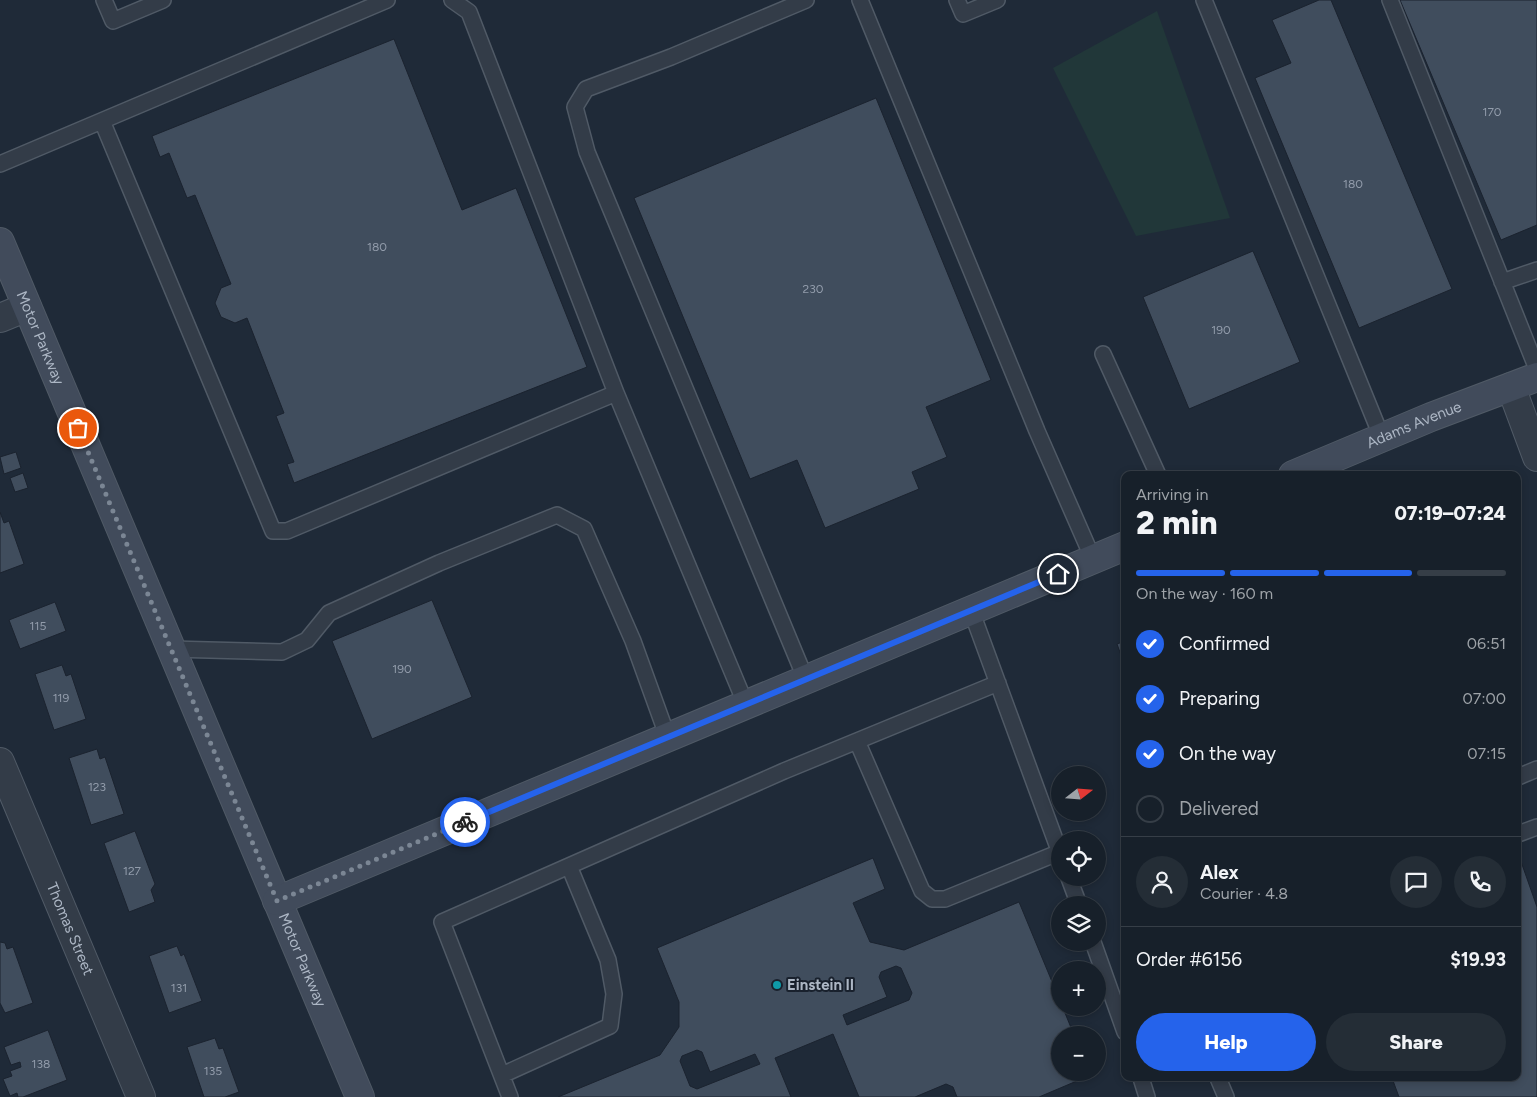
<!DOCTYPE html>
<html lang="en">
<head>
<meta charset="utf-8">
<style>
	:root { --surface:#17202a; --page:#242d36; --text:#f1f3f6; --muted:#9ea3a8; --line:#363e47; --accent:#2563eb }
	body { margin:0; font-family:Figtree,sans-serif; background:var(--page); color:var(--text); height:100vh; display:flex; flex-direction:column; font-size:19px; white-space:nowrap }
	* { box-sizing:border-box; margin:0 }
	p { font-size:16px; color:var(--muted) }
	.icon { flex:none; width:28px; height:28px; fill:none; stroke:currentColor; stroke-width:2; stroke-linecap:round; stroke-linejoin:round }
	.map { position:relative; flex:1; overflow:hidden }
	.side { position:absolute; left:1121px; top:471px; width:400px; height:610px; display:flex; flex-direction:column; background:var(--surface); border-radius:10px; box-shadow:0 2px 8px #0003,0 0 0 1px var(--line) }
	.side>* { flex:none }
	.needle { width:32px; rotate:73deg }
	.buttons { position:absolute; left:1051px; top:766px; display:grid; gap:10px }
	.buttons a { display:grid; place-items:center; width:55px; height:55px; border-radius:50%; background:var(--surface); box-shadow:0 2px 8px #0003,0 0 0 1px var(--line); font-size:25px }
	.pin { position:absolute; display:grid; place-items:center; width:42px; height:42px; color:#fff; margin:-21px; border:2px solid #fff; border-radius:50%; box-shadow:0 1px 5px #0007 }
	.courier { position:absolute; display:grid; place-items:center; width:50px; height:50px; margin:-25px; border:4px solid #2563eb; border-radius:50%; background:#fff; color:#222; box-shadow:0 1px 6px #0007 }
	.summary em { font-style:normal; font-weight:800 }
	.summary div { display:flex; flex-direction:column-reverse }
	.summary { display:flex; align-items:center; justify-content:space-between; height:85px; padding:0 15px }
	h1 { font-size:32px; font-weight:800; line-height:38px }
	.bar { display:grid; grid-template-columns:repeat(4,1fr); gap:8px 5px; align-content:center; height:60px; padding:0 15px }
	.bar i { height:6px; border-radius:4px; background:var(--line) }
	.bar .active { background:var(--accent) }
	.bar p { grid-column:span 4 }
	.line { display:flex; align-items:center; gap:12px; padding:0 15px; border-top:1px solid var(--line) }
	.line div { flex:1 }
	.round { display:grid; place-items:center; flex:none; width:52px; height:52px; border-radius:26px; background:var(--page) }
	ol { padding:0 15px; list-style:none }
	li { display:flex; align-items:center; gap:15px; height:55px }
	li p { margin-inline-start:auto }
	li .icon { padding:5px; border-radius:50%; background:var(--accent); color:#fff; stroke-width:4 }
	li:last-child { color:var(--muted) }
	li i { width:28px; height:28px; border:2px solid var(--line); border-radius:50% }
	.button { display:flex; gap:10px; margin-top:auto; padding:10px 15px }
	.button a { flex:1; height:58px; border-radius:30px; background:var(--accent); color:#fff; font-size:20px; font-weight:800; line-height:58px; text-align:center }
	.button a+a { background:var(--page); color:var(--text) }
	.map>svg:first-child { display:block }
	.green { fill:#213739 }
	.building { fill:#404d5d; stroke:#1b232f; fill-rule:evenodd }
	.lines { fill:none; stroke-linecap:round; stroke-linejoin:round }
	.lane-casing { stroke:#505a66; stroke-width:18 }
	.street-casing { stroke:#505a66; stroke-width:30 }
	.secondary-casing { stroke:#505a66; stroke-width:30 }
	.lane { stroke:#333c48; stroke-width:15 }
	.street { stroke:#333c48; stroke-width:28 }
	.secondary { stroke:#414b5b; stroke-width:28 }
	.done { stroke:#7b8694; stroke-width:5; stroke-dasharray:0 9 }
	.route { stroke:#2563eb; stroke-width:6 }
	.culture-dot { fill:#0f9aa8; stroke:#19212d; stroke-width:2 }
	.labels { text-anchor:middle; stroke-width:4; stroke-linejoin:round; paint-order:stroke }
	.number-label { font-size:12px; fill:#929cab }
	.street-label { font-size:15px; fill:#adb7c5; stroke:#19212d }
	.poi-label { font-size:15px; font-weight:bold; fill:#adb7c5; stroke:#19212d; text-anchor:start }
</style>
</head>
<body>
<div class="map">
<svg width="1537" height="1097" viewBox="0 0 1537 1097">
	<rect width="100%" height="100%" fill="#1f2a38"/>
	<path class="green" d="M1157,11L1230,218L1136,236L1053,68Z"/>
	<path class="building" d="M1319,0H1331L1452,289L1359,328L1255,78L1291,63L1272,20Z
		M1400,0H1537V225L1501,240Z
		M394,39L462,210L516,188L587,367L294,483L287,464L294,462L276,416L284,413L247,318L235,323L221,317L215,303L221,288L231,284L195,195L187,198L169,153L160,157L152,136Z
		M876,98L991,380L926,407L947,457L912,472L919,489L825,528L797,460L750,479L634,198Z
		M1253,251L1300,362L1189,409L1143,297Z
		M16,452L21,468L4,474L0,457Z
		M23,473L28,488L15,492L10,478Z
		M0,512L4,523L9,521L24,564L0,573Z
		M432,600L472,697L372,739L332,641Z
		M55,602L66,631L20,649L9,620Z
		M1125,641V666L1117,644Z
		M62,665L66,676L71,674L86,719L54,730L35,674Z
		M97,749L100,759L105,757L124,814L91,825L69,758Z
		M135,831L155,884L151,890L155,902L129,912L104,843Z
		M1518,853L1537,907V1097H1399L1392,1078H1518Z
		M873,858L885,889L853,903L870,942L904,950L1019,902L1060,1001V1008H1063L1074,1035H1060V1072H1090L1091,1075L1039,1097H957L953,1087L946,1084L915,1097H859L833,1034L775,1058L791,1097H558L660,1055L679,1027V1002L657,948ZM896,966L901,968L912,993L909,1000L847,1025L843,1015L887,997L879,977L881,972ZM697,1050L702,1052L710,1072L755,1054L760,1064L697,1089L690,1086L680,1061L682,1056Z
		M0,942L5,943L7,949L13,947L33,1003L5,1013L0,1003Z
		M177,946L181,956L184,954L202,1001L169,1013L149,956Z
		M48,1030L67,1080L23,1097H18L17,1093L10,1096L3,1079L12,1076L10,1071L21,1067L20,1062L11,1065L4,1047Z
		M215,1038L219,1049L223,1048L239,1092L225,1097H204L187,1047Z"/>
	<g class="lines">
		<defs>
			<path id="lane" d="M104,0L113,21L163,0
				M860,0L1037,431L1093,559
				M957,0L963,14L997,0
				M1204,0L1382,438
				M1390,0L1537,369
				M102,121L273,531H287L616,393L469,12L452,0
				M0,164L387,0
				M1502,282L1537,270
				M1103,354L1158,475
				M616,393L746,705
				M971,610L1060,853
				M171,649L282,652L307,640L329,613L439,563L557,515L584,529L633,641L668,738
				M806,680L587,152L575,107L586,89L671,57L806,0
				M857,741L922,891L932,899H945L1060,852
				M1518,777L1537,769
				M1518,834L1537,827
				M1069,878L1079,905
				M1093,942L1125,1032
				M502,1075L610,1026L614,994L608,960L569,866
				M1141,1078L1147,1097
				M1218,1078L1226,1097
				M510,1097L442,922L784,771L998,683"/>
			<g id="street">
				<path d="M0,318L27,307"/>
				<path d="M1511,387L1537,457"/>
				<path id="s1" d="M0,762L141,1097"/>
			</g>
			<g id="secondary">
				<path id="s2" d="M0,242L360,1097"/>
				<path id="s3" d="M1293,475L1431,417L1537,377"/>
				<path d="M277,901L1125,546"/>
			</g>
		</defs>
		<use href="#lane" class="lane-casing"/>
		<use href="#street" class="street-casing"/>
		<use href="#secondary" class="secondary-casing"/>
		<use href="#lane" class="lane"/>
		<use href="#street" class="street"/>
		<use href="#secondary" class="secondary"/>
	</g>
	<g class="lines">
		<path class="done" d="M78,428L277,901L465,822"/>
		<path class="route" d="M465,822L1058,574"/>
	</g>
	<circle class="culture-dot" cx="777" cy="985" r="5"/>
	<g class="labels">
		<g class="number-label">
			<text x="1492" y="116">170</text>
			<text x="1353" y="188">180</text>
			<text x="377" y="251">180</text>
			<text x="813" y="293">230</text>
			<text x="1221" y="334">190</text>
			<text x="38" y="630">115</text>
			<text x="402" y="673">190</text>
			<text x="61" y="702">119</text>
			<text x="97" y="791">123</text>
			<text x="132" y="875">127</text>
			<text x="179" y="992">131</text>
			<text x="41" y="1068">138</text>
			<text x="213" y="1075">135</text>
		</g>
		<g class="street-label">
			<text dy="5" stroke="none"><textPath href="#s2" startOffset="104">Motor Parkway</textPath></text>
			<text dy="5" stroke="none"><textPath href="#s3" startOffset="131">Adams Avenue</textPath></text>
			<text dy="5" stroke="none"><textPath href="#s1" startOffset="181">Thomas Street</textPath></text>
			<text dy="5" stroke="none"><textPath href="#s2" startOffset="779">Motor Parkway</textPath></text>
		</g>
		<g class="poi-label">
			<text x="787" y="990">Einstein II</text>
		</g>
	</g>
</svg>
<div class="buttons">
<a><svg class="needle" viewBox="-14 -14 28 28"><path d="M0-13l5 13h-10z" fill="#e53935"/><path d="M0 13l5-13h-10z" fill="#9ea3a8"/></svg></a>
<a><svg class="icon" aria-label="locate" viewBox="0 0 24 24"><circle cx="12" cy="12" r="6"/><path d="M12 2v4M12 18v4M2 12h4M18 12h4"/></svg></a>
<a><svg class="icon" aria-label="layers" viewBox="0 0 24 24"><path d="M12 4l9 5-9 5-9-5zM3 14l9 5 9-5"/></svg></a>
<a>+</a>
<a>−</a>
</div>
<div class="pin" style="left:78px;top:428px;background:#ea580c"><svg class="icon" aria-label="bag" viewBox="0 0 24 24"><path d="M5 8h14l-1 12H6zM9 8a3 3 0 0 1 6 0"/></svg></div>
<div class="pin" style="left:1058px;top:574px;background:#1f2937"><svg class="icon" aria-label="home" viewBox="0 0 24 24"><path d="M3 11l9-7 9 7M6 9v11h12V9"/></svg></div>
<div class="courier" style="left:465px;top:822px"><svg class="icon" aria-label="bike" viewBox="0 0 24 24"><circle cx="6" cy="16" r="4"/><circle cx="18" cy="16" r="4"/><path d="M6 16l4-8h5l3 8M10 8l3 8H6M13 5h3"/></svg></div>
<section class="side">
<div class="summary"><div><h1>2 min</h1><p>Arriving in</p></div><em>07:19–07:24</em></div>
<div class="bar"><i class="active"></i><i class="active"></i><i class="active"></i><i></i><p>On the way · 160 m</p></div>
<ol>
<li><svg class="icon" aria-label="check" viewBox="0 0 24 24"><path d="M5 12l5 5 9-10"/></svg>Confirmed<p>06:51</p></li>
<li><svg class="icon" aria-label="check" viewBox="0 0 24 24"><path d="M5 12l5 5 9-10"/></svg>Preparing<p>07:00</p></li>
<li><svg class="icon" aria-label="check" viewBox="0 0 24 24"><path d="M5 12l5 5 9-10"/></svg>On the way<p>07:15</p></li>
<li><i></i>Delivered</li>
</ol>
<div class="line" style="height:90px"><a class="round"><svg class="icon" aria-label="person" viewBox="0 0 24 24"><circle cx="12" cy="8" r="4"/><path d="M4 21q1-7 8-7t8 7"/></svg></a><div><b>Alex</b><p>Courier · 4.8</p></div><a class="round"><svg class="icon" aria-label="chat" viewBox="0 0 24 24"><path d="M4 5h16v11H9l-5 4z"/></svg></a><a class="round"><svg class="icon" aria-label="phone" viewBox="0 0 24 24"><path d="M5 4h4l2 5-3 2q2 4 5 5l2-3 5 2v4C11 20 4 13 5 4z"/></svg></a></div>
<div class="line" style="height:65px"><div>Order #6156</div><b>$19.93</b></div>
<div class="button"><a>Help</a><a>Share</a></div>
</section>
</div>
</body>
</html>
